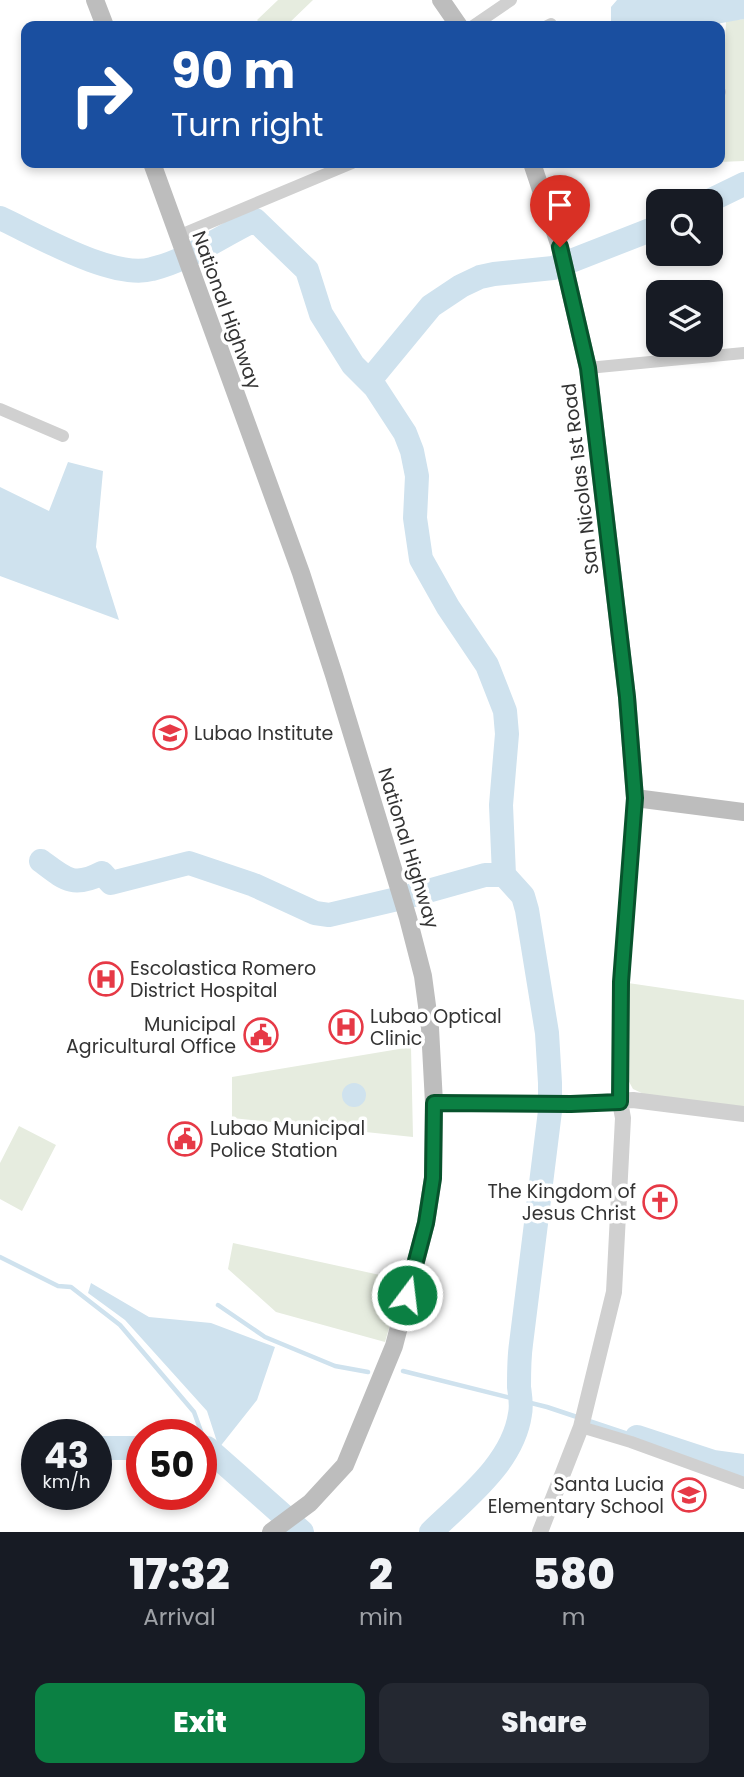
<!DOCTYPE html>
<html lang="en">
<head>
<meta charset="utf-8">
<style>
	body { margin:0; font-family:Poppins,sans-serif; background:#242831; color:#f1f3f6; height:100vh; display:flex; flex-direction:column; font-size:26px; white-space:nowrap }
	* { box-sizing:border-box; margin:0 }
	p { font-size:23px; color:#9ea1a6 }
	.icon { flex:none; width:38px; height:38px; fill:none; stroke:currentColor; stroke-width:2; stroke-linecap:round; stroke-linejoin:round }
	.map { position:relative; height:1532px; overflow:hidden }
	.panel { display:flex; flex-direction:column; background:#171b24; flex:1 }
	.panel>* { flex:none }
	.banner { position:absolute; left:21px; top:21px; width:704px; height:147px; border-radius:14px; box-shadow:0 4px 10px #0003; background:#1a4fa0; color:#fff; overflow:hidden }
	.tools { position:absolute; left:646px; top:189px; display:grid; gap:14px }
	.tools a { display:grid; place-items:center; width:77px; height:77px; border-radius:14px; background:#171b24; box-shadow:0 4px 10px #0003; font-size:35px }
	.speed { position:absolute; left:21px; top:1419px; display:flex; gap:14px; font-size:35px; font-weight:700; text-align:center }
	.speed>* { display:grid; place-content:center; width:91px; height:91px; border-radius:50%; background:#171b24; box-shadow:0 4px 10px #0003; line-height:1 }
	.speed small { font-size:18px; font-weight:400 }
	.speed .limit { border:10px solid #d22; background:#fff; color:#111 }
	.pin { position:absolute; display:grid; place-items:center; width:60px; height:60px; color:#fff; margin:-72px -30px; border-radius:50% 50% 50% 0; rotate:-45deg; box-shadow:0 0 7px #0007 }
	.pin .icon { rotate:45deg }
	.me { position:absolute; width:77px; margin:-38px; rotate:15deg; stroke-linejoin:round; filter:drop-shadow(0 0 5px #0008) }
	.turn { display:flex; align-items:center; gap:24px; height:147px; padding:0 35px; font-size:32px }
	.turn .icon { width:91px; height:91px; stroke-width:2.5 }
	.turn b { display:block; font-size:49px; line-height:60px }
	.eta { display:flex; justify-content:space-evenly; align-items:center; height:119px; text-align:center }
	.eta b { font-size:42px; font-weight:800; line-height:49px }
	.action { display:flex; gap:14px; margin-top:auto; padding:14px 35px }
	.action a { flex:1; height:80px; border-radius:14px; background:#0b8043; color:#fff; font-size:28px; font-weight:800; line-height:80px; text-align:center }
	.action a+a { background:#242831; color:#f1f3f6 }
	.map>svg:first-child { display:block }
</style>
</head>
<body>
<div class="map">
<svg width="744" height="1532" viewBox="0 0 744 1532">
	<rect width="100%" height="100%" fill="#fff"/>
	<path fill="#e6ecdf" d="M 278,0 L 313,0 L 286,26 L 263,26 L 257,20 Z
		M 744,19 L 744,161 L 719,162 L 719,97 L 722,96 L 723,87 L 726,21 Z
		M 628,983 L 744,1000 L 744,1107 L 646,1095 L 633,1089 L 627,1078 Z
		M 411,1047 L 413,1137 L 232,1118 L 232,1077 Z
		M 19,1126 L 56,1145 L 22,1211 L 0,1199 L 0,1163 Z
		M 233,1243 L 403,1280 L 385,1342 L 276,1312 L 228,1269 Z"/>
	<path fill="#cfe2ee" d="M 617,0 L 744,0 L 744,19 L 705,26 L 611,26 L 611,7 Z
		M 68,462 L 103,471 L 96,547 L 119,620 L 0,576 L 0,487 L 49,511 Z
		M342 1095a12 12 0 1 1 24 0a12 12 0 1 1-24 0Z
		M 91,1283 L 149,1317 L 211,1323 L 275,1347 L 257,1400 L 219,1448 L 207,1411 L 125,1320 L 88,1293 Z"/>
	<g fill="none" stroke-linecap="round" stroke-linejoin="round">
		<path stroke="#cfe2ee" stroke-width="4.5" d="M 0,1257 L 58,1286 L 71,1287 L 120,1325 L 194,1412 L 207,1448
			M 218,1305 L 265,1337 L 335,1366 L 368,1372
			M 403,1371 L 547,1407 L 637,1437"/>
		<path stroke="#cfe2ee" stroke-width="24" d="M 709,201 L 744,184
			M 0,218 C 37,235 113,280 152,269 C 189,260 221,236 255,220 L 307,270 L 321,314 L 353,365 L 375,387 L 405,433 L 412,451 L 417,476 L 415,518 L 421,559 L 448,607 L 487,665 L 505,711 L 507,734 L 501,805 L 504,875
			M 370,380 L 431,306 L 461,286 L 480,277 L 494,274 L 553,268 L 658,227
			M 41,861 C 65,879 73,888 102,873 L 111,883 L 189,863 L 254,885 L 315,913 L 329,915 L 410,896 L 485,875 L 504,875 L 523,896 L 527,910 L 547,1033 L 550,1083 L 550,1111 L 521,1344 C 519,1358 519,1372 519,1387 C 520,1395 522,1405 520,1414 C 513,1463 465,1499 431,1532
			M 637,1437 L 713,1462 L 744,1466
			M 96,1448 L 142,1448
			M 201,1448 L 207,1448 L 302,1532"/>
		<path stroke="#d0d0d0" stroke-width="12" d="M 473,26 L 511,0
			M 547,26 L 551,24
			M 719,92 L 720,92
			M 178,236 L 352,163
			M 588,368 L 744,353
			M 0,409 L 63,436
			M 581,1427 L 631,1442 L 744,1483"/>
		<path stroke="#d0d0d0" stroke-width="16" d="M 434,1103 L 571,1104 L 633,1100 L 744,1114
			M 540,1532 L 581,1427 L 614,1292 L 623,1118 L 620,1102 L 621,982 L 635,798"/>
		<path stroke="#bdbdbd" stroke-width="18" d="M 95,0 L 105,26
			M 441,0 L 459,26
			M 152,163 L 301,573 L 334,675 L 408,918 L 423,976 L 430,1028 L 434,1103 L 433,1178 L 426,1223 L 394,1346 L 345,1465 L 310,1503 L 271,1532
			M 532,163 L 560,247 L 588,368 L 627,697 L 635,798 L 744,812"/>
	</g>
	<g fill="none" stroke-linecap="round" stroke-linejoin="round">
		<defs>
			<path id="route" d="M 407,1295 L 426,1223 L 433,1178 L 434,1103 L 571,1104 L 620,1102 L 621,982 L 635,798 L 627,697 L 588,368 L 560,247"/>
		</defs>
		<use href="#route" stroke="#07532c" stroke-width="18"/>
		<use href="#route" stroke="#0b8043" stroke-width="12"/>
	</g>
	<defs>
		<symbol id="school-ring" viewBox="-11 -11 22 22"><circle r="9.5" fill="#fff" stroke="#e63946" stroke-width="1.5"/><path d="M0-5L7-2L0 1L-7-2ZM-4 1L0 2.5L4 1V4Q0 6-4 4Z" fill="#e63946"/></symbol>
		<symbol id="hospital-ring" viewBox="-11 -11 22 22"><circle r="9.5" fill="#fff" stroke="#e63946" stroke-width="1.5"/><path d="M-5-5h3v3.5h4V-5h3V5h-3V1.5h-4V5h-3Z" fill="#e63946"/></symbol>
		<symbol id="civic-ring" viewBox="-11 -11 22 22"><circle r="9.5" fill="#fff" stroke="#e63946" stroke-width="1.5"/><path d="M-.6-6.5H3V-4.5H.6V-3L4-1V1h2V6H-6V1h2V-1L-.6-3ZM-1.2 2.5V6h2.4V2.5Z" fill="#e63946"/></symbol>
		<symbol id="church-ring" viewBox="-11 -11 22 22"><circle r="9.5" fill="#fff" stroke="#e63946" stroke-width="1.5"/><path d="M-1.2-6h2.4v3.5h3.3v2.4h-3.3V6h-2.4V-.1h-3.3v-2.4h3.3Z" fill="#e63946"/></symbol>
	</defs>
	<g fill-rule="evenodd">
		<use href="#school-ring" x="151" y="714" width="38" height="38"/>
		<use href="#hospital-ring" x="87" y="960" width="38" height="38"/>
		<use href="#hospital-ring" x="327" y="1008" width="38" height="38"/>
		<use href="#civic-ring" x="242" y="1016" width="38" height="38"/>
		<use href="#civic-ring" x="166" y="1120" width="38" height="38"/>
		<use href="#church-ring" x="641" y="1183" width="38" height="38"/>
		<use href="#school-ring" x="670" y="1476" width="38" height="38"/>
	</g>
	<g text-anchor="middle" stroke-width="7" stroke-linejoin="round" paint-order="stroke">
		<g font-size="19" fill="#333" stroke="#fff">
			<text transform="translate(227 310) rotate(70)" y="7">National Highway</text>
			<text transform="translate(580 479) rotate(-97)" y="7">San Nicolas 1st Road</text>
			<text transform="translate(409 848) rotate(73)" y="7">National Highway</text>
		</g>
		<g font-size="19" fill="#333" stroke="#fff" text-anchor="start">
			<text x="194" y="740">Lubao Institute</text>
			<text x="130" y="975">Escolastica Romero<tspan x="130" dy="22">District Hospital</tspan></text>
			<text x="370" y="1023">Lubao Optical<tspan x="370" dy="22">Clinic</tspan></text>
			<text x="236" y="1031" text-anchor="end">Municipal<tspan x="236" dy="22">Agricultural Office</tspan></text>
			<text x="210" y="1135">Lubao Municipal<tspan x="210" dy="22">Police Station</tspan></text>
			<text x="636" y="1198" text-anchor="end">The Kingdom of<tspan x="636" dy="22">Jesus Christ</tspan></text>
			<text x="664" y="1491" text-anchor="end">Santa Lucia<tspan x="664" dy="22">Elementary School</tspan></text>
		</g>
	</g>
</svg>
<div class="tools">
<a><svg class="icon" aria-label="search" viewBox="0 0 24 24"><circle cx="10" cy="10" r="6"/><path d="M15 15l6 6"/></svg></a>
<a><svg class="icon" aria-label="layers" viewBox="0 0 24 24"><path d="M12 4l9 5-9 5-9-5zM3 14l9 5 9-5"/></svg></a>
</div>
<div class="speed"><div>43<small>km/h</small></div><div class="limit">50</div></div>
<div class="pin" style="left:560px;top:247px;background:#d93025"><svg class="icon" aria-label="arrive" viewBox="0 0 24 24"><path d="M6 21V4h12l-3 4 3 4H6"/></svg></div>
<svg class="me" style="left:407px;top:1295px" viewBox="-20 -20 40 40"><circle r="17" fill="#0b8043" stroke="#fff" stroke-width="3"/><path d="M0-11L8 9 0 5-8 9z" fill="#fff"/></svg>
<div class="banner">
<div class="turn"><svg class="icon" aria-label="right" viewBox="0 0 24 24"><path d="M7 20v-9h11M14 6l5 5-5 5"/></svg><div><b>90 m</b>Turn right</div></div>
</div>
</div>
<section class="panel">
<div class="eta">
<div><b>17:32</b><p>Arrival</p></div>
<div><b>2</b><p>min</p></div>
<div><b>580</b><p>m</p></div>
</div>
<div class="action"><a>Exit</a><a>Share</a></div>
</section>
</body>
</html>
